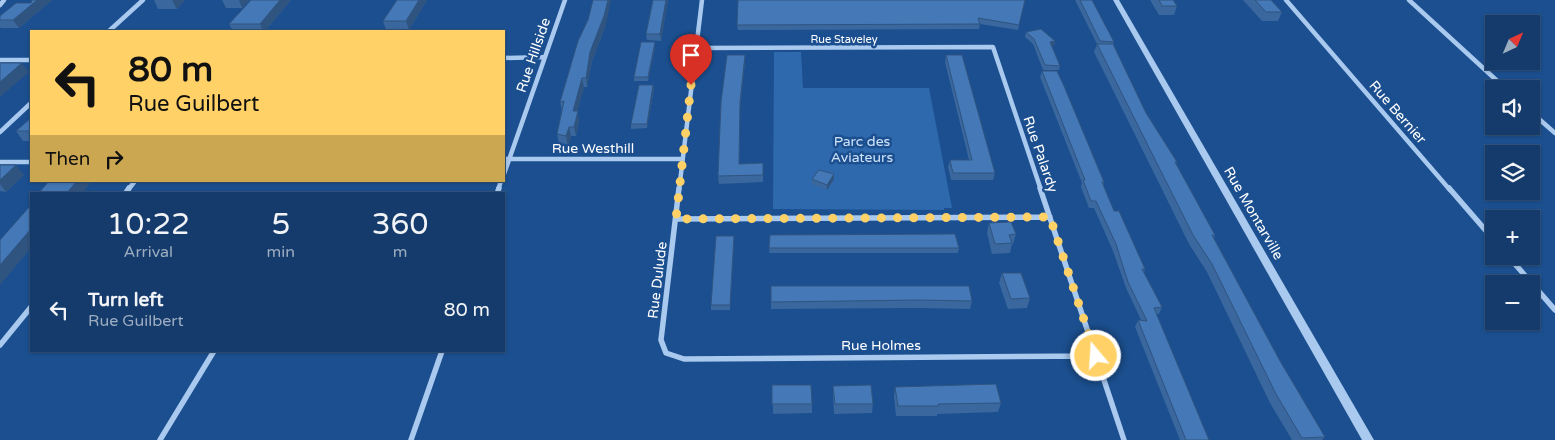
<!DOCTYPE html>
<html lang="en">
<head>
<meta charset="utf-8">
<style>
	body { margin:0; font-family:"Varela Round",sans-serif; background:#1d4271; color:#f1f3f6; height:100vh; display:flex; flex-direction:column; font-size:19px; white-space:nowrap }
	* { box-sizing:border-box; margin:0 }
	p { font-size:16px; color:#9dadc1 }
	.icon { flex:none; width:28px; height:28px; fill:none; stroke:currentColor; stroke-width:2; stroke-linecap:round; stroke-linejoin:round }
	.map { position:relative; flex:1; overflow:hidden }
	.side { position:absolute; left:30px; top:192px; width:475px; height:160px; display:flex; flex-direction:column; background:#143b6b; border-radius:0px; box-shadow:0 1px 4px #0004,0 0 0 1px #33557e }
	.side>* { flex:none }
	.banner { position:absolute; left:30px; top:30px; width:475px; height:152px; border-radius:0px; box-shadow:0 1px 4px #0004,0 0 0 1px #33557e; background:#ffd166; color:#111; overflow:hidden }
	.needle { width:32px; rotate:44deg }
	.fabs { position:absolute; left:1485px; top:15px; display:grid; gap:10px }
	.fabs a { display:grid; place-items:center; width:55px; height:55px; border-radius:0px; background:#143b6b; box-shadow:0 1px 4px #0004,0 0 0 1px #33557e; font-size:25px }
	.pin { position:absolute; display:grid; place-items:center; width:42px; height:42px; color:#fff; margin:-51px -21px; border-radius:50% 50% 50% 0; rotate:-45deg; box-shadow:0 0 5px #0007 }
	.pin .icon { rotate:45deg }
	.me { position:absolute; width:55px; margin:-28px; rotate:342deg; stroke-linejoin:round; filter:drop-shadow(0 0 4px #0008) }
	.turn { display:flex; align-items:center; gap:18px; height:105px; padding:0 15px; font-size:22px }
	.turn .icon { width:65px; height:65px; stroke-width:2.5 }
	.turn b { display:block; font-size:35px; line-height:42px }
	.then { display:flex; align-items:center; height:48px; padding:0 15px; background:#0003; gap:10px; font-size:19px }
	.eta { display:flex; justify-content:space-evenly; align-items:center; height:85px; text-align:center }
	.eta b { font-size:30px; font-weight:600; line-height:35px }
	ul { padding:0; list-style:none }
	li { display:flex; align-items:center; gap:15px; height:65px; padding:0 15px }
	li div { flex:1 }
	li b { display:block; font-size:19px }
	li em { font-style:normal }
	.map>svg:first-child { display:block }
</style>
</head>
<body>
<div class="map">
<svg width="1555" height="440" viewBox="0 0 1555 440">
	<rect width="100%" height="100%" fill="#1b4f8f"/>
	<path fill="#2e69ad" d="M 774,52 L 801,52 L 803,88 L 929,88 L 952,208 L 944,208 L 944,210 L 773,209 Z"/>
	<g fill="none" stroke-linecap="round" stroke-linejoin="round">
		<path stroke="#a9c9ee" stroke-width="4.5" d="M 1286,0 L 1450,190
			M 1409,0 L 1506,89
			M 0,5 L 4,0
			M 109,31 L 143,0
			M 696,48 L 993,47 L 1041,190
			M 504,58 L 545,57
			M 0,60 L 31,60
			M 1531,112 L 1555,133
			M 0,132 L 31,103
			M 504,159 L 682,159
			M 0,162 L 31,162
			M 504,174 L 565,0
			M 128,190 L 135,181
			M 498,190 L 501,181
			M 679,190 L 702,0"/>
		<path stroke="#a9c9ee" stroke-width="5.5" d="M 679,188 L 661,340 L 666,353 L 684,359 L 1096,356
			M 1040,188 L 1124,440
			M 1449,188 L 1494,240
			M 125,194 L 129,188
			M 497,194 L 499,188
			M 676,219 L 1050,217
			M 1508,256 L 1555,310
			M 0,345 L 31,307
			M 160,440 L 214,351
			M 411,440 L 442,351"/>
		<path fill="#a9c9ee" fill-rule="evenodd" d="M 1113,0 L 1119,0 L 1374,440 L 1362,440 Z"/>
	</g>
	<path fill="#3a679d" d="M 32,0 L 52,0 L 19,28 L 1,28 L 0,27 L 0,16 L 31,3 Z
		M 154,0 L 185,0 L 177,9 L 158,9 Z
		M 222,0 L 249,0 L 242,8 L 226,8 Z
		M 251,0 L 291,0 L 265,31 L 233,31 L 229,24 Z
		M 427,0 L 409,30 L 386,30 L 383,21 Z
		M 653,0 L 668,0 L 661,41 L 647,40 L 646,34 Z
		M 1025,0 L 1018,30 L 980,24 L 979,29 L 738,30 L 737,25 Z
		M 1075,0 L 1092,0 L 1114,42 L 1113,45 L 1146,113 L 1177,162 L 1176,164 L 1215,235 L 1214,238 L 1280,361 L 1325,437 L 1322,440 L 1292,440 L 1270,403 L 1207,272 L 1189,244 L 1094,52 L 1097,44 Z
		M 1150,0 L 1173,0 L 1177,6 L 1174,15 L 1159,15 Z
		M 1243,0 L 1271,0 L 1282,12 L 1278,21 L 1262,21 Z
		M 588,20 L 606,25 L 592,61 L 587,87 L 584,87 L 577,111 L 579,121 L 576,136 L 571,136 L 568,146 L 559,144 L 557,134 L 562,111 L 560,102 Z
		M 1026,32 L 1055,41 L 1054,46 L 1052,46 L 1060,66 L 1059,70 L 1043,70 L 1033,44 L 1025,37 Z
		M 655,47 L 648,81 L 634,81 L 634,77 Z
		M 946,55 L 995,173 L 993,180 L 951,180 L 948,167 L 950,160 L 969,160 L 945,62 Z
		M 745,62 L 740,109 L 739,164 L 763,163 L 763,182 L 719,184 L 718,176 Z
		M 1042,71 L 1104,182 L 1103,186 L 1114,211 L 1145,269 L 1144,272 L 1162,307 L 1159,314 L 1156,314 L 1209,440 L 1180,440 L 1135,327 L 1138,320 L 1141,320 L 1126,288 L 1113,251 L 1094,208 L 1089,208 L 1081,187 L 1082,183 L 1040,77 Z
		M 653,85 L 654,89 L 647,128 L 631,129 L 631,124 Z
		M 31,118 L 31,141 L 23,141 L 16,131 Z
		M 0,165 L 24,175 L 6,192 L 0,191 Z
		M 812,179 L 834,179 L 827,190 L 812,184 Z
		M 989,223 L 1016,234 L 1013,244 L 1012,244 L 1010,253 L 992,254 L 987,233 Z
		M 770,235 L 959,248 L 958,253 L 769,253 Z
		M 734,236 L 730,310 L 711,310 L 711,305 Z
		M 1002,273 L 1030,298 L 1027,308 L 1008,309 L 999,283 Z
		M 771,286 L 972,301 L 970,309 L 918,308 L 771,309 Z
		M 772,385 L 812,404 L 812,413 L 773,414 Z
		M 833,386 L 873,404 L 872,413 L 834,414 L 833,395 Z
		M 895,387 L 1001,403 L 998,412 L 937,414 L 937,416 L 896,416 L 894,397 Z"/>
	<path fill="#305480" d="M 37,0 L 52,0 L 19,28 L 13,20 Z
		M 172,0 L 185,0 L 177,9 Z
		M 239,0 L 249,0 L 242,8 Z
		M 280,0 L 291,0 L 265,31 L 263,31 L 260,24 Z
		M 419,0 L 427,0 L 409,30 L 406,21 Z
		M 608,0 L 611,0 L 606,25 L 592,61 L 587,87 L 586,78 L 590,52 Z
		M 666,0 L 668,0 L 661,41 L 660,34 Z
		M 1055,41 L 1054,46 L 1049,47 L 1050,42 Z
		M 655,42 L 655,47 L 648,81 L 648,77 Z
		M 745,55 L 745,62 L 740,109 L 739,171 L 740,102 Z
		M 22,63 L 29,72 L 0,97 L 0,82 Z
		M 582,78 L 584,87 L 575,121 L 573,111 Z
		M 653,85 L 654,89 L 647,128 L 647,124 Z
		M 578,111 L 579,121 L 576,136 L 574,127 Z
		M 569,127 L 571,136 L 568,146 L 566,136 Z
		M 16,165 L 24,175 L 6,192 L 0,184 L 0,180 Z
		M 834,174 L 834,179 L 827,190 L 827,185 Z
		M 77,181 L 92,181 L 82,194 L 66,194 Z
		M 31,229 L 31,248 L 0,285 L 0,265 Z
		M 734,236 L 734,241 L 730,310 L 730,305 Z"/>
	<path fill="#4478b7" stroke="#305480" d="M 32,0 L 37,0 L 13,20 L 0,20 L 0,16 L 16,3 L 31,3 Z
		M 251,0 L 280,0 L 260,24 L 229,24 Z
		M 397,0 L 419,0 L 406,21 L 383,21 Z
		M 593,0 L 608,0 L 604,16 L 590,52 L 586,78 L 582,78 L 573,111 L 578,111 L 574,127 L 569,127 L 566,136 L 557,134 L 564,101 L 560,102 L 578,41 L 588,20 Z
		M 653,0 L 666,0 L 660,34 L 646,34 Z
		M 738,0 L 1025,0 L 1019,25 L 978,18 L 980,24 L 737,25 Z
		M 1080,0 L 1092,0 L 1114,42 L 1100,41 Z
		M 1159,0 L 1173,0 L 1177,6 L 1162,6 Z
		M 1255,0 L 1271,0 L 1282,12 L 1266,12 Z
		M 1041,29 L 1055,41 L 1050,42 L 1060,66 L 1045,65 L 1034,39 L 1026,32 Z
		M 641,42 L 655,42 L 648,77 L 634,77 Z
		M 1097,44 L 1113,44 L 1146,113 L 1177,162 L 1175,162 L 1215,235 L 1212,235 L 1280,361 L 1325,437 L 1302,438 L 1276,394 L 1212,264 L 1193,235 Z
		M 727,55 L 745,55 L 740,102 L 739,164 L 763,163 L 763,175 L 718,176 L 721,102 Z
		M 946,55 L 962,55 L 995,173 L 953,173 L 950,160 L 972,160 Z
		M 0,63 L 22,63 L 0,82 Z
		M 1042,71 L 1057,71 L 1064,86 L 1104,182 L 1102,182 L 1114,211 L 1119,211 L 1145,269 L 1142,269 L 1162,307 L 1154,308 L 1209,440 L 1186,440 L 1138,320 L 1147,321 L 1128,282 L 1116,244 L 1096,201 L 1091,201 L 1083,180 L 1085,180 Z
		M 639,85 L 653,85 L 647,124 L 631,124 Z
		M 31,118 L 31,131 L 16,131 Z
		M 0,165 L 16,165 L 0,180 Z
		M 819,170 L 834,174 L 827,185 L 812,179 Z
		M 49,181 L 77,181 L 66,194 L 38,194 Z
		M 31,205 L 31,229 L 0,265 L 0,240 Z
		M 1011,222 L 1016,234 L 1009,235 L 1012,243 L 995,244 L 989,223 Z
		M 955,234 L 959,248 L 769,248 L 770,235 Z
		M 716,236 L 734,236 L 730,305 L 711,305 Z
		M 1002,273 L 1021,273 L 1030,298 L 1011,299 Z
		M 771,286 L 969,286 L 972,301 L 919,300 L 771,302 Z
		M 996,384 L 1001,403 L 938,404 L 939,406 L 898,406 L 895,387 Z
		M 772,385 L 811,385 L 812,404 L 772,404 Z
		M 871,385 L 873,404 L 835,404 L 833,386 Z"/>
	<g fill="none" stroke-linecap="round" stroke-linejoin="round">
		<path stroke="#ffd166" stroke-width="9" stroke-dasharray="0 16.2" d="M 691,85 L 676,219 L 1050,217 L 1096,356"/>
	</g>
	<g text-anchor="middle" stroke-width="5" stroke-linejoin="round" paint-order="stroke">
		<g font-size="11" fill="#fff" stroke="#1b4f8f">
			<text x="844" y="43">Rue Staveley</text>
		</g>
		<g font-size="14" fill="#fff" stroke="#1b4f8f">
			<text transform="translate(533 55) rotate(-71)" y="5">Rue Hillside</text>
			<text transform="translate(1398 112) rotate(49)" y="5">Rue Bernier</text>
			<text x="593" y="153">Rue Westhill</text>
			<text transform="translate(1041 154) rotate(71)" y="5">Rue Palardy</text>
			<text transform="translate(1254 213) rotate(60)" y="5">Rue Montarville</text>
			<text transform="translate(657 280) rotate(-83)" y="5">Rue Dulude</text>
			<text x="881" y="350">Rue Holmes</text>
		</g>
		<g font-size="14" fill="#cfe3fa" stroke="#1b4f8f">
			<text x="862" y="146">Parc des<tspan x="862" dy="16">Aviateurs</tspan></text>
		</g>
	</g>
</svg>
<div class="fabs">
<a><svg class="needle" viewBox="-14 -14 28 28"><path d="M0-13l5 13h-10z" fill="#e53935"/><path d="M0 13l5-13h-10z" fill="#9dadc1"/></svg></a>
<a><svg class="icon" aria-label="sound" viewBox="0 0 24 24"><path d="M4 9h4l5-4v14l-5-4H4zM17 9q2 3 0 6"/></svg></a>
<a><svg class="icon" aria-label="layers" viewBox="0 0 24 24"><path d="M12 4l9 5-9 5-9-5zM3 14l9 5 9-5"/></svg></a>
<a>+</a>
<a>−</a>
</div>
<div class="pin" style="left:691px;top:85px;background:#d93025"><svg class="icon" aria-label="arrive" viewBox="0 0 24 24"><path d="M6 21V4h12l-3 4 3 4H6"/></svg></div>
<svg class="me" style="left:1096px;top:356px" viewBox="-20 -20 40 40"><circle r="17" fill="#ffd166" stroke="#fff" stroke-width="3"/><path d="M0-11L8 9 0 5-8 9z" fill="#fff"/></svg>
<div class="banner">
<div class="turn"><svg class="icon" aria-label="left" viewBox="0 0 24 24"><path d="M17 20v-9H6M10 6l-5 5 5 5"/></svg><div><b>80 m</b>Rue Guilbert</div></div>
<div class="then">Then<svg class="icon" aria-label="right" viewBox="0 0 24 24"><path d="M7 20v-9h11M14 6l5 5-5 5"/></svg></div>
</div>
<section class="side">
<div class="eta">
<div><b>10:22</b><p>Arrival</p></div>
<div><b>5</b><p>min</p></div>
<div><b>360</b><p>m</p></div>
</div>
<ul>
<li><svg class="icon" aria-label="left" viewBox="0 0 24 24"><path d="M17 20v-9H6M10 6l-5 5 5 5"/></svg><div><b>Turn left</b><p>Rue Guilbert</p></div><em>80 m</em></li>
</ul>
</section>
</div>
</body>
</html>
